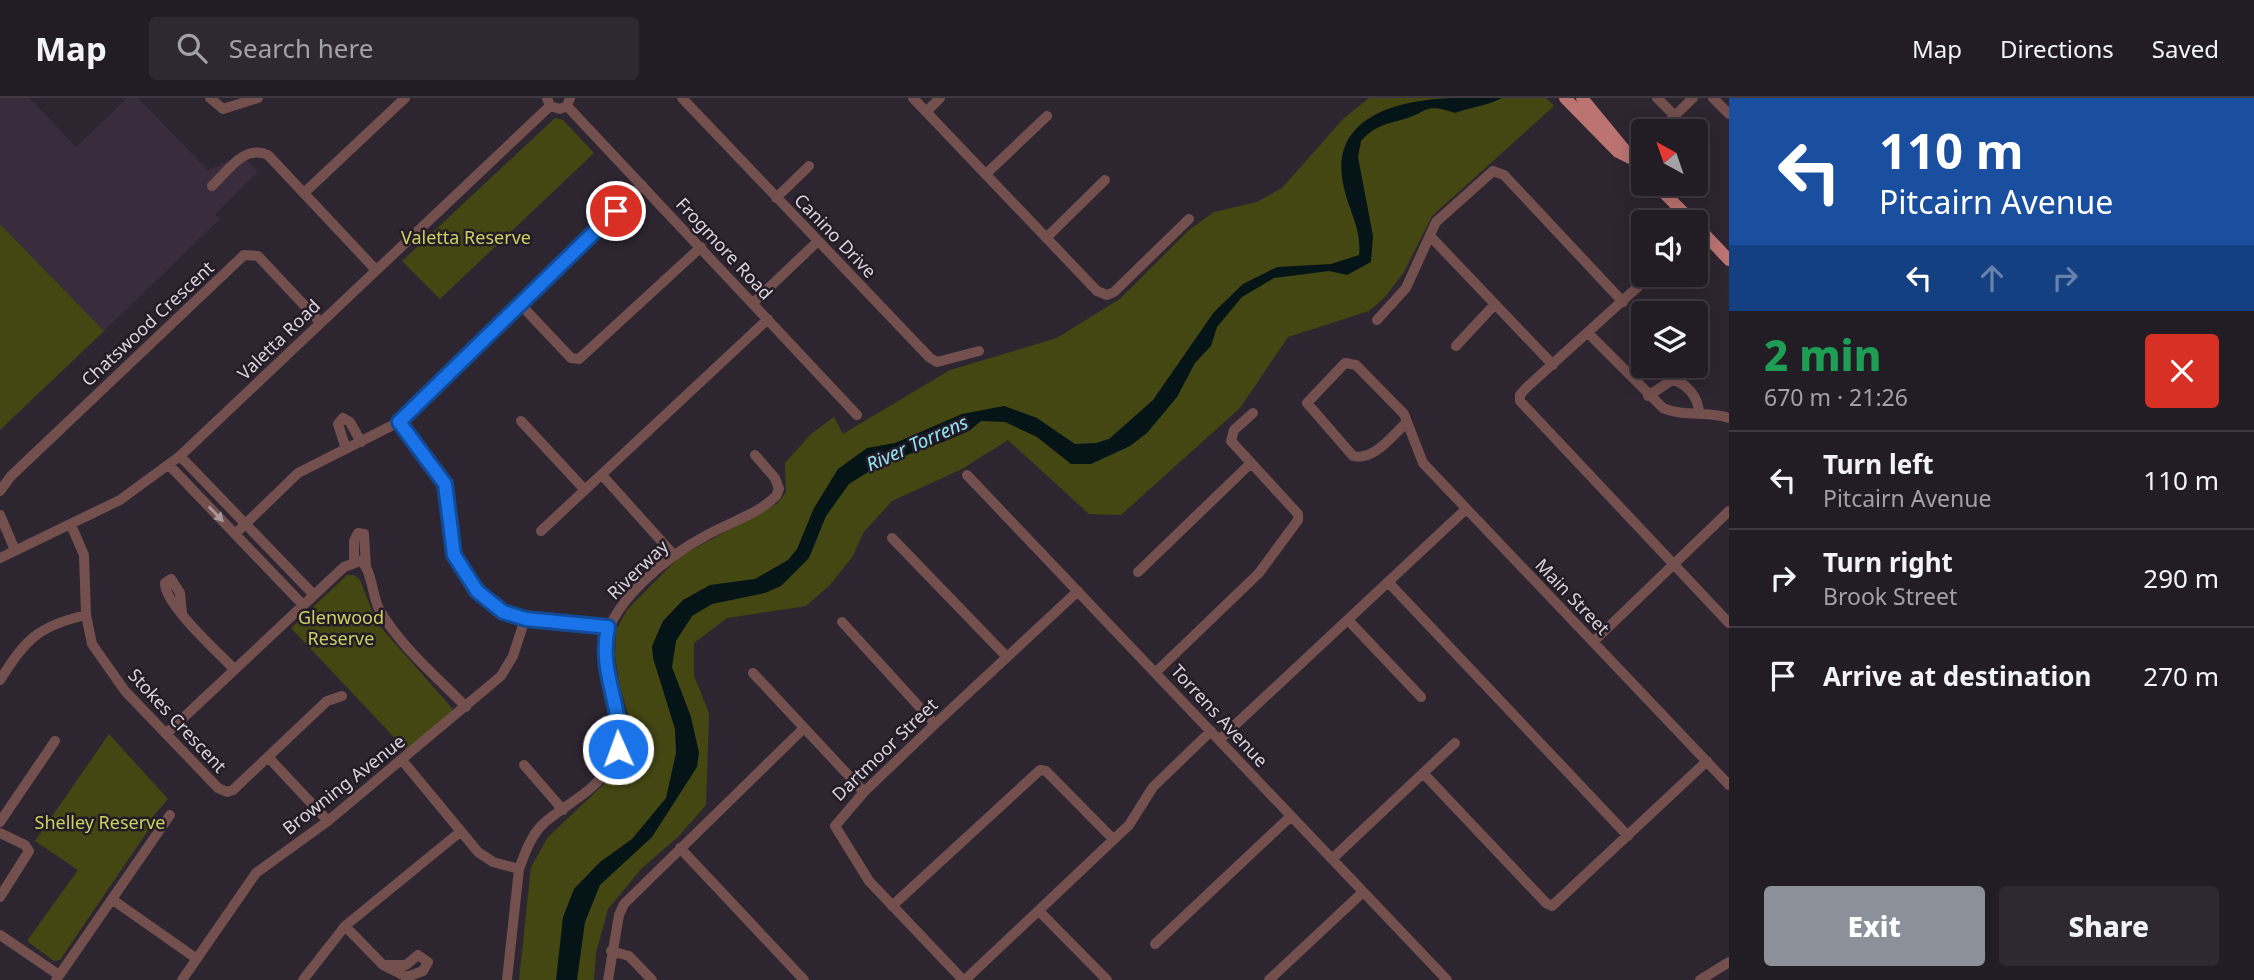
<!DOCTYPE html>
<html lang="en">
<head>
<meta charset="utf-8">
<style>
	body { margin:0; font-family:"Noto Sans",sans-serif; background:#2e2931; color:#f1f3f6; height:100vh; display:flex; flex-direction:column; font-size:26px; white-space:nowrap }
	* { box-sizing:border-box; margin:0 }
	p { font-size:23px; color:#a2a1a6 }
	.icon { flex:none; width:38px; height:38px; fill:none; stroke:currentColor; stroke-width:2; stroke-linecap:round; stroke-linejoin:round }
	.map { position:relative; flex:1; overflow:hidden }
	.panel { display:flex; flex-direction:column; background:#221c24; width:525px }
	.panel>* { flex:none }
	.top-card { background:#1a4fa0; color:#fff; overflow:hidden }
	.needle { width:46px; rotate:320deg }
	.fabs { position:absolute; left:1631px; top:21px; display:grid; gap:14px }
	.fabs a { display:grid; place-items:center; width:77px; height:77px; border-radius:7px; background:#221c24; box-shadow:0 4px 18px #0003,0 0 0 2px #3f3a41; font-size:35px }
	.pin { position:absolute; display:grid; place-items:center; width:60px; height:60px; color:#fff; margin:-30px; border:4px solid #fff; border-radius:50%; box-shadow:0 2px 7px #0007 }
	.me { position:absolute; width:77px; margin:-38px; rotate:358deg; stroke-linejoin:round; filter:drop-shadow(0 0 5px #0008) }
	.turn { display:flex; align-items:center; gap:24px; height:147px; padding:0 35px; font-size:32px }
	.turn .icon { width:91px; height:91px; stroke-width:2.5 }
	.turn b { display:block; font-size:49px; line-height:60px }
	.lanes { display:flex; align-items:center; height:66px; padding:0 35px; background:#0003; justify-content:center; gap:35px; direction:ltr }
	.lanes .off { opacity:.35 }
	.round { display:grid; place-items:center; flex:none; width:74px; height:74px; border-radius:7px; background:#2e2931 }
	.summary { display:flex; align-items:center; justify-content:space-between; height:119px; padding:0 35px }
	h1 { font-size:42px; font-weight:800; line-height:52px; color:#1e9e55 }
	.primary-button { display:flex; gap:14px; margin-top:auto; padding:14px 35px }
	.primary-button a { flex:1; height:80px; border-radius:7px; background:#8c9099; color:#fff; font-size:28px; font-weight:800; line-height:80px; text-align:center }
	.primary-button a+a { background:#2e2931; color:#f1f3f6 }
	ul { padding:0; list-style:none }
	li { display:flex; align-items:center; gap:21px; height:98px; padding:0 35px; border-top:2px solid #3f3a41 }
	li div { flex:1 }
	li b { display:block; font-size:26px }
	li em { font-style:normal }
	header { display:flex; align-items:center; gap:42px; box-sizing:border-box; height:98px; padding:0 35px; background:#221c24; border-bottom:2px solid #3f3a41 }
	header strong { font-size:33px }
	nav { display:flex; gap:38px; margin-inline-start:auto; font-size:24px }
	.search { width:490px; height:63px; background:#2e2931; display:flex; align-items:center; gap:18px; box-sizing:border-box; padding:0 24px; border-radius:7px; color:#a2a1a6; font-size:26px }
	main { display:flex; flex:1; min-height:0 }
	.map>svg:first-child { display:block }
</style>
</head>
<body>
<header>
<strong>Map</strong>
<div class="search"><svg class="icon" aria-label="search" viewBox="0 0 24 24"><circle cx="10" cy="10" r="6"/><path d="M15 15l6 6"/></svg>Search here</div>
<nav><a>Map</a><a>Directions</a><a>Saved</a></nav>
</header>
<main>
<div class="map">
<svg width="1729" height="882" viewBox="0 0 1729 882">
	<rect width="100%" height="100%" fill="#2d2530"/>
	<path fill="#392d3d" d="M 0,0 L 29,0 L 76,49 L 127,0 L 138,0 L 208,72 L 241,57 L 258,74 L 215,116 L 220,121 L 104,233 L 0,126 Z"/>
	<path fill="#454713" d="M 1369,0 L 1546,0 L 1554,8 L 1432,118 L 1404,174 L 1385,199 L 1369,213 L 1288,239 L 1240,310 L 1121,417 L 1089,416 L 1008,342 L 962,371 L 892,403 L 863,435 L 853,458 L 830,487 L 806,508 L 727,520 L 694,545 L 694,578 L 709,615 L 706,707 L 679,738 L 642,770 L 608,811 L 596,855 L 594,882 L 519,882 L 531,769 L 548,739 L 618,673 L 630,644 L 629,619 L 620,590 L 615,557 L 616,532 L 627,512 L 679,459 L 778,405 L 786,394 L 785,365 L 811,336 L 834,319 L 843,336 L 950,272 L 1057,240 L 1121,200 L 1189,132 L 1214,114 L 1257,104 L 1282,90 L 1343,21 Z
		M 555,20 L 563,22 L 594,55 L 440,201 L 402,163 Z
		M 0,126 L 104,233 L 0,332 Z
		M 347,477 L 354,477 L 360,482 L 377,525 L 452,610 L 452,615 L 407,653 L 291,530 Z
		M 109,636 L 168,701 L 154,717 L 147,734 L 60,862 L 54,863 L 27,843 L 78,772 L 35,743 Z"/>
	<path fill="#051417" d="M 1452,0 L 1502,0 C 1486,8 1471,9 1455,15 C 1422,4 1429,15 1401,22 C 1385,26 1373,29 1361,43 L 1358,59 L 1373,138 L 1371,164 L 1347,177 L 1329,173 L 1274,180 L 1242,199 L 1217,229 L 1211,248 L 1195,265 L 1177,299 L 1147,335 L 1130,348 L 1091,366 L 1071,366 L 1037,339 L 1005,324 L 981,323 L 969,333 L 943,344 L 879,367 L 849,386 L 826,418 L 809,460 L 781,488 L 765,495 L 712,506 L 692,518 L 676,543 L 672,569 L 691,619 L 699,655 L 697,669 L 652,739 L 600,787 L 585,824 L 577,882 L 556,882 L 563,819 L 574,791 L 600,764 L 632,741 L 666,700 L 676,655 L 675,631 L 653,560 L 652,548 L 663,523 L 683,502 L 710,487 L 755,481 L 788,462 L 797,451 L 814,410 L 838,371 L 867,350 L 895,345 L 962,316 L 1004,308 L 1037,320 L 1075,346 L 1096,345 L 1109,341 L 1153,302 L 1214,214 L 1243,186 L 1277,169 L 1331,166 L 1359,157 C 1362,132 1349,113 1344,90 C 1327,19 1397,2 1452,0 Z"/>
	<g fill="none" stroke-linecap="round" stroke-linejoin="round">
		<path stroke="#734f4e" stroke-width="10" d="M 210,0 L 223,11 L 258,0
			M 547,0 L 550,8 L 560,11 L 567,8 L 570,0
			M 682,0 L 930,260 L 937,264 L 979,253
			M 913,0 L 1097,193 L 1107,197 L 1114,194 L 1189,121
			M 1657,0 L 1675,18
			M 1713,0 L 1729,16
			M 567,8 L 857,317
			M 926,14 L 940,0
			M 1659,33 L 1693,0
			M 1630,60 L 1643,48
			M 986,76 L 1047,18
			M 212,88 C 228,73 244,46 268,57 L 376,172
			M 304,95 L 405,0
			M 776,100 L 809,68
			M 1430,138 L 1553,267
			M 1046,140 L 1105,82
			M 1651,177 L 1526,290 L 1520,297 L 1520,303 L 1729,525
			M 753,205 L 818,143
			M 521,207 L 571,260 L 579,261 L 701,149
			M 1377,222 L 1406,190 L 1436,124 L 1493,73 L 1504,77 L 1623,204
			M 1588,235 L 1663,310 C 1683,319 1708,313 1729,320
			M 1456,248 L 1495,206
			M 1648,298 L 1672,282 C 1687,285 1698,299 1699,314
			M 521,323 L 585,392
			M 399,324 L 445,386 L 454,457 L 477,493 L 503,514 L 525,521 L 608,529
			M 1406,325 C 1392,338 1374,363 1353,358 L 1307,305 L 1345,265 L 1356,267 L 1404,316 L 1423,365 L 1729,687
			M 346,351 L 338,326 L 343,320 L 350,324 L 361,344
			M 180,358 L 314,497
			M 169,367 L 303,507
			M 602,377 L 673,456
			M 967,377 L 1447,882
			M 0,393 L 11,378 L 244,157 L 258,158 L 320,224
			M 0,417 L 15,452
			M 71,427 L 84,457 L 86,517 L 92,546 L 125,593 L 218,690 L 227,694 L 233,692 L 327,603 L 342,598
			M 541,433 L 768,221
			M 235,436 L 298,375 L 399,324 L 642,87
			M 892,440 L 1006,558
			M 0,460 L 120,402 L 180,358 L 550,8
			M 354,463 L 354,443 L 358,435 L 364,436 L 366,469
			M 1138,474 L 1250,366
			M 1389,485 L 1628,738
			M 182,515 L 180,495 L 171,481 L 165,485 C 164,506 219,555 234,571
			M 1348,522 L 1421,599
			M 842,524 L 935,626
			M 1593,544 L 1729,413
			M 1156,574 L 1259,475 L 1298,422 L 1298,416 L 1231,343 L 1234,332 L 1253,315
			M 753,575 L 864,694
			M 0,582 C 26,541 38,528 86,517
			M 166,636 L 344,469 L 360,463 C 372,470 372,498 379,511 C 400,548 436,578 466,609
			M 1219,642 L 1466,411
			M 268,659 L 328,723
			M 402,662 L 478,754 L 493,764 L 519,771
			M 524,667 L 563,712
			M 1423,675 L 1546,805 L 1552,808 L 1707,663
			M 0,724 L 55,643
			M 0,735 L 25,747 L 29,753 L 0,799
			M 680,750 L 804,882
			M 1332,761 L 1455,645
			M 113,802 L 197,861
			M 892,808 L 1040,672 L 1046,673 L 1113,741
			M 1039,813 L 1107,882
			M 345,828 L 383,867 L 406,867 L 418,857 L 428,864 L 423,873 L 407,879 L 383,867
			M 0,837 L 59,877
			M 1155,846 L 1291,718
			M 611,853 L 629,858 L 652,882
			M 56,882 L 170,717
			M 182,882 L 256,775 L 328,723 L 501,578 L 513,558 L 525,521
			M 303,882 L 345,828 L 460,734
			M 507,882 L 519,771 C 525,755 531,737 544,725 C 567,705 597,693 611,665 C 632,625 602,592 604,552 C 606,506 669,457 707,437 C 728,425 758,416 776,398 L 779,391 L 775,380 L 755,357
			M 608,882 L 619,817 L 624,806 L 804,630
			M 963,882 L 869,783 L 835,728 L 864,694 L 935,626 L 1078,493
			M 965,882 L 1129,727 L 1153,689 L 1211,633
			M 1269,882 L 1363,794
			M 1700,882 L 1729,864"/>
		<path stroke="#bc7472" stroke-width="12" d="M 1565,0 L 1618,54 L 1630,60
			M 1582,0 L 1643,74
			M 1655,86 L 1693,124
			M 1696,127 L 1729,162"/>
	</g>
	<defs><path id="oneway-solid" d="M-6-.8H1V-3.2L6.5 0L1 3.2V.8H-6Z" transform="scale(1.75)"/></defs>
	<use fill="#ab989c" href="#oneway-solid" transform="translate(216 416) rotate(46)"/>
	<g fill="none" stroke-linecap="round" stroke-linejoin="round">
		<defs>
			<path id="route" d="M 616,113 L 399,324 L 445,386 L 454,457 L 477,493 L 503,514 L 526,521 L 608,529 C 598,576 623,605 618,651"/>
		</defs>
		<use href="#route" stroke="#114b97" stroke-width="18"/>
		<use href="#route" stroke="#1a73e8" stroke-width="12"/>
	</g>
	<g text-anchor="middle" stroke-width="5" stroke-linejoin="round" paint-order="stroke">
		<g font-size="18" fill="#d9d4db" stroke="#231b26">
			<text transform="translate(835 138) rotate(46)" y="6">Canino Drive</text>
			<text transform="translate(724 151) rotate(47)" y="6">Frogmore Road</text>
			<text transform="translate(148 226) rotate(-43)" y="6">Chatswood Crescent</text>
			<text transform="translate(279 242) rotate(-44)" y="6">Valetta Road</text>
			<text transform="translate(638 472) rotate(-44)" y="6">Riverway</text>
			<text transform="translate(1572 499) rotate(46)" y="6">Main Street</text>
			<text transform="translate(1219 618) rotate(47)" y="6">Torrens Avenue</text>
			<text transform="translate(177 623) rotate(47)" y="6">Stokes Crescent</text>
			<text transform="translate(885 652) rotate(-44)" y="6">Dartmoor Street</text>
			<text transform="translate(344 687) rotate(-38)" y="6">Browning Avenue</text>
		</g>
		<g font-size="18" fill="#cdd260" stroke="#231b26">
			<text x="466" y="146">Valetta Reserve</text>
			<text x="341" y="526">Glenwood<tspan x="341" dy="21">Reserve</tspan></text>
			<text x="100" y="731">Shelley Reserve</text>
		</g>
		<g font-size="19" font-style="italic" fill="#93e5f5" stroke="#231b26">
			<text transform="translate(917 345) rotate(-24)" y="7">River Torrens</text>
		</g>
	</g>
</svg>
<div class="fabs">
<a><svg class="needle" viewBox="-14 -14 28 28"><path d="M0-13l5 13h-10z" fill="#e53935"/><path d="M0 13l5-13h-10z" fill="#a2a1a6"/></svg></a>
<a><svg class="icon" aria-label="sound" viewBox="0 0 24 24"><path d="M4 9h4l5-4v14l-5-4H4zM17 9q2 3 0 6"/></svg></a>
<a><svg class="icon" aria-label="layers" viewBox="0 0 24 24"><path d="M12 4l9 5-9 5-9-5zM3 14l9 5 9-5"/></svg></a>
</div>
<div class="pin" style="left:616px;top:113px;background:#d93025"><svg class="icon" aria-label="arrive" viewBox="0 0 24 24"><path d="M6 21V4h12l-3 4 3 4H6"/></svg></div>
<svg class="me" style="left:618px;top:651px" viewBox="-20 -20 40 40"><circle r="17" fill="#1a73e8" stroke="#fff" stroke-width="3"/><path d="M0-11L8 9 0 5-8 9z" fill="#fff"/></svg>
</div>
<section class="panel">
<div class="top-card">
<div class="turn"><svg class="icon" aria-label="left" viewBox="0 0 24 24"><path d="M17 20v-9H6M10 6l-5 5 5 5"/></svg><div><b>110 m</b>Pitcairn Avenue</div></div>
<div class="lanes"><svg class="icon" aria-label="left" viewBox="0 0 24 24"><path d="M17 20v-9H6M10 6l-5 5 5 5"/></svg><svg class="icon off" aria-label="ahead" viewBox="0 0 24 24"><path d="M12 20V5M6 11l6-6 6 6"/></svg><svg class="icon off" aria-label="right" viewBox="0 0 24 24"><path d="M7 20v-9h11M14 6l5 5-5 5"/></svg></div>
</div>
<div class="summary"><div><h1>2 min</h1><p>670 m · 21:26</p></div><a class="round" style="background:#d93025;color:#fff"><svg class="icon" aria-label="close" viewBox="0 0 24 24"><path d="M6 6l12 12M18 6L6 18"/></svg></a></div>
<ul>
<li><svg class="icon" aria-label="left" viewBox="0 0 24 24"><path d="M17 20v-9H6M10 6l-5 5 5 5"/></svg><div><b>Turn left</b><p>Pitcairn Avenue</p></div><em>110 m</em></li>
<li><svg class="icon" aria-label="right" viewBox="0 0 24 24"><path d="M7 20v-9h11M14 6l5 5-5 5"/></svg><div><b>Turn right</b><p>Brook Street</p></div><em>290 m</em></li>
<li><svg class="icon" aria-label="arrive" viewBox="0 0 24 24"><path d="M6 21V4h12l-3 4 3 4H6"/></svg><div><b>Arrive at destination</b></div><em>270 m</em></li>
</ul>
<div class="primary-button"><a>Exit</a><a>Share</a></div>
</section>
</main>
</body>
</html>
